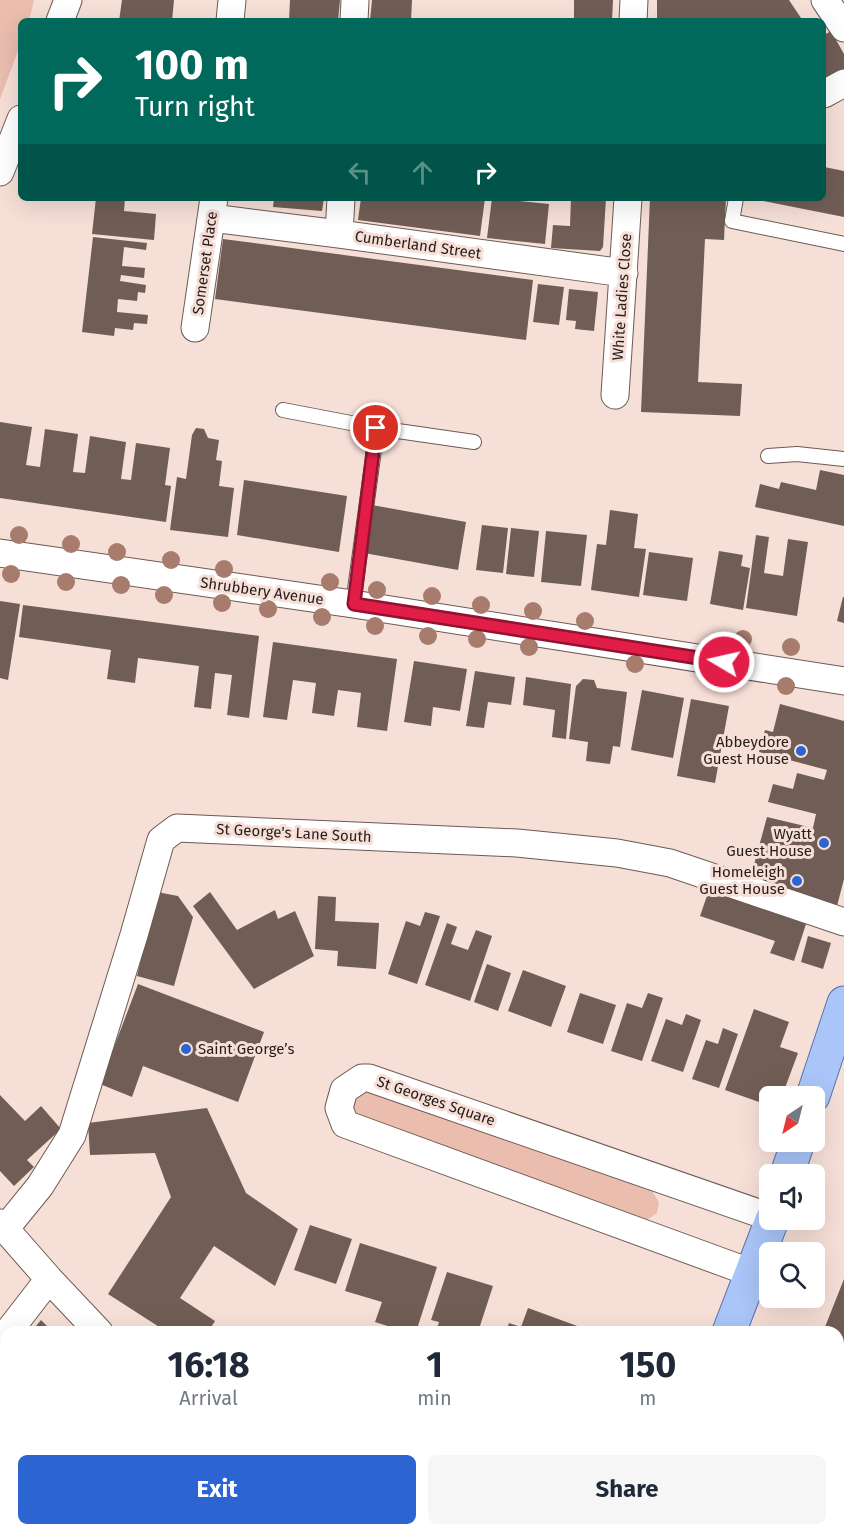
<!DOCTYPE html>
<html lang="en">
<head>
<meta charset="utf-8">
<style>
	body { margin:0; font-family:"Fira Sans",sans-serif; background:#f6f6f7; color:#1f2937; height:100vh; display:flex; flex-direction:column; font-size:22px; white-space:nowrap }
	* { box-sizing:border-box; margin:0 }
	p { font-size:20px; color:#747a83 }
	.icon { flex:none; width:33px; height:33px; fill:none; stroke:currentColor; stroke-width:2; stroke-linecap:round; stroke-linejoin:round }
	.map { position:relative; flex:1; overflow:hidden }
	.sheet { position:absolute; left:0px; top:1326px; width:844px; height:210px; display:flex; flex-direction:column; background:#fff; border-radius:18px 18px 0 0; box-shadow:0 6px 24px #0002 }
	.sheet>* { flex:none }
	.guide { position:absolute; left:18px; top:18px; width:808px; height:183px; border-radius:9px; box-shadow:0 6px 24px #0002; background:#00695c; color:#fff; overflow:hidden }
	.needle { width:39px; rotate:215deg }
	.tools { position:absolute; left:759px; top:1086px; display:grid; gap:12px }
	.tools a { display:grid; place-items:center; width:66px; height:66px; border-radius:9px; background:#fff; box-shadow:0 6px 24px #0002; font-size:30px }
	.pin { position:absolute; display:grid; place-items:center; width:51px; height:51px; color:#fff; margin:-26px; border:3px solid #fff; border-radius:50%; box-shadow:0 2px 6px #0007 }
	.me { position:absolute; width:66px; margin:-33px; rotate:279deg; stroke-linejoin:round; filter:drop-shadow(0 0 4px #0008) }
	.turn { display:flex; align-items:center; gap:21px; height:126px; padding:0 18px; font-size:27px }
	.turn .icon { width:78px; height:78px; stroke-width:2.5 }
	.turn b { display:block; font-size:42px; line-height:51px }
	.lanes { display:flex; align-items:center; height:57px; padding:0 18px; background:#0003; justify-content:center; gap:30px; direction:ltr }
	.lanes .off { opacity:.35 }
	.eta { display:flex; justify-content:space-evenly; align-items:center; height:102px; text-align:center }
	.eta b { font-size:36px; font-weight:700; line-height:42px }
	.action { display:flex; gap:12px; margin-top:auto; padding:12px 18px }
	.action a { flex:1; height:69px; border-radius:9px; background:#2c64d2; color:#fff; font-size:24px; font-weight:700; line-height:69px; text-align:center }
	.action a+a { background:#f6f6f7; color:#1f2937 }
	.map>svg:first-child { display:block }
</style>
</head>
<body>
<div class="map">
<svg width="844" height="1536" viewBox="0 0 844 1536">
	<rect width="100%" height="100%" fill="#f6dfd7"/>
	<path fill="#eabdae" d="M 0,0 L 34,0 L 29,21 L 21,21 L 21,43 L 0,99 Z
		M 377,1090 L 650,1188 L 659,1202 L 657,1213 L 644,1222 L 353,1115 L 353,1107 L 360,1093 Z"/>
	<path fill="#705d56" d="M 122,0 L 174,0 L 172,21 L 119,21 Z
		M 290,0 L 340,0 L 338,21 L 289,21 Z
		M 372,0 L 412,0 L 411,21 L 370,21 Z
		M 574,0 L 613,0 L 612,21 L 574,21 Z
		M 657,0 L 789,0 L 803,21 L 657,21 Z
		M 831,31 L 844,54 L 844,71 L 824,83 L 824,35 Z
		M 824,167 L 844,171 L 844,217 L 753,199 L 824,198 Z
		M 96,198 L 125,198 L 124,211 L 156,214 L 154,240 L 92,234 Z
		M 274,198 L 324,198 L 322,211 L 273,207 Z
		M 361,198 L 485,198 L 480,236 L 358,220 Z
		M 492,198 L 549,204 L 545,244 L 487,238 Z
		M 571,198 L 606,198 L 603,247 L 600,251 L 551,248 L 553,225 L 570,226 Z
		M 650,198 L 726,198 L 724,240 L 705,239 L 698,382 L 742,384 L 740,416 L 641,412 Z
		M 93,237 L 147,243 L 146,250 L 124,247 L 122,266 L 145,268 L 144,278 L 121,275 L 120,281 L 146,285 L 145,293 L 138,292 L 137,301 L 118,299 L 117,312 L 148,315 L 147,324 L 134,323 L 133,330 L 115,328 L 114,336 L 82,332 Z
		M 223,239 L 533,280 L 526,340 L 215,299 Z
		M 538,284 L 564,287 L 559,325 L 533,322 Z
		M 569,289 L 598,292 L 594,331 L 575,329 L 576,321 L 566,320 Z
		M 0,422 L 32,427 L 26,465 L 40,467 L 45,429 L 78,434 L 73,472 L 85,473 L 90,436 L 126,442 L 121,479 L 131,480 L 136,443 L 170,448 L 165,485 L 171,486 L 166,522 L 0,498 Z
		M 196,428 L 204,429 L 208,438 L 219,440 L 216,460 L 222,461 L 219,486 L 234,488 L 228,537 L 170,530 L 177,477 L 186,479 L 192,435 Z
		M 820,470 L 844,475 L 844,526 L 755,507 L 760,484 L 779,489 L 781,482 L 816,490 Z
		M 244,480 L 347,496 L 339,552 L 237,535 Z
		M 372,505 L 466,522 L 458,570 L 364,553 Z
		M 610,510 L 638,514 L 634,548 L 646,549 L 639,597 L 591,590 L 597,544 L 606,545 Z
		M 482,525 L 508,528 L 503,573 L 476,570 Z
		M 511,528 L 539,531 L 534,577 L 506,574 Z
		M 546,531 L 587,535 L 581,586 L 541,582 Z
		M 756,535 L 769,537 L 764,573 L 783,576 L 788,539 L 808,542 L 797,616 L 746,608 Z
		M 719,551 L 743,555 L 741,566 L 750,568 L 743,610 L 710,604 Z
		M 649,552 L 693,558 L 687,601 L 643,595 Z
		M 843,597 L 844,597 L 844,623 L 837,621 Z
		M 0,601 L 20,604 L 8,680 L 0,678 Z
		M 23,605 L 259,636 L 249,718 L 227,715 L 232,675 L 215,673 L 211,709 L 194,707 L 199,666 L 138,658 L 135,683 L 107,679 L 111,650 L 19,637 Z
		M 273,642 L 397,659 L 387,731 L 357,727 L 361,693 L 338,690 L 334,716 L 312,713 L 316,683 L 293,680 L 287,720 L 263,717 Z
		M 414,661 L 467,669 L 460,711 L 433,707 L 431,726 L 404,722 Z
		M 475,671 L 515,677 L 511,705 L 488,702 L 484,728 L 466,726 Z
		M 526,677 L 571,684 L 566,739 L 552,737 L 555,710 L 523,705 Z
		M 583,679 L 594,680 L 597,688 L 627,692 L 620,747 L 613,746 L 610,764 L 586,761 L 588,742 L 569,739 L 576,686 Z
		M 642,690 L 684,698 L 673,758 L 631,750 Z
		M 691,699 L 729,706 L 715,783 L 677,776 Z
		M 780,704 L 844,721 L 844,879 L 837,906 L 749,883 L 767,817 L 813,828 L 816,814 L 768,802 L 773,784 L 793,789 L 797,773 L 824,780 L 827,770 L 759,752 L 765,730 L 773,732 Z
		M 709,890 L 806,924 L 794,961 L 770,953 L 775,941 L 700,916 Z
		M 157,892 L 178,896 L 193,917 L 174,986 L 137,976 Z
		M 210,892 L 237,930 L 275,910 L 278,919 L 295,911 L 314,956 L 254,989 L 193,906 Z
		M 318,896 L 336,897 L 335,921 L 379,923 L 376,969 L 337,966 L 338,951 L 315,949 Z
		M 425,912 L 440,916 L 417,984 L 388,974 L 406,921 L 420,926 Z
		M 447,923 L 457,927 L 451,944 L 468,950 L 476,930 L 492,936 L 470,1001 L 425,985 Z
		M 808,936 L 831,943 L 823,969 L 801,962 Z
		M 487,964 L 511,973 L 498,1011 L 474,1002 Z
		M 523,970 L 566,986 L 551,1027 L 508,1011 Z
		M 138,984 L 264,1032 L 238,1102 L 143,1066 L 132,1097 L 100,1084 Z
		M 580,993 L 616,1005 L 603,1044 L 567,1032 Z
		M 648,993 L 663,998 L 642,1061 L 611,1051 L 627,1003 L 642,1008 Z
		M 754,1009 L 789,1022 L 780,1047 L 798,1053 L 782,1096 L 770,1096 L 770,1106 L 725,1090 Z
		M 686,1014 L 701,1020 L 683,1072 L 651,1061 L 666,1019 L 682,1025 Z
		M 723,1028 L 738,1034 L 719,1088 L 692,1079 L 706,1040 L 718,1044 Z
		M 0,1095 L 25,1121 L 41,1106 L 61,1129 L 27,1160 L 34,1167 L 14,1186 L 0,1171 Z
		M 207,1108 L 246,1193 L 298,1229 L 275,1286 L 214,1246 L 180,1298 L 215,1321 L 208,1332 L 167,1332 L 108,1294 L 171,1197 L 155,1153 L 90,1155 L 88,1123 Z
		M 310,1225 L 352,1239 L 336,1284 L 294,1270 Z
		M 360,1243 L 437,1267 L 416,1332 L 393,1332 L 394,1328 L 375,1322 L 382,1302 L 345,1291 Z
		M 447,1272 L 493,1286 L 478,1332 L 436,1332 L 439,1322 L 431,1320 Z
		M 844,1279 L 844,1410 L 838,1408 L 838,1332 L 823,1332 Z
		M 528,1308 L 580,1327 L 579,1332 L 506,1332 L 509,1323 L 521,1327 Z
		M 41,1320 L 53,1332 L 31,1332 Z
		M 6,1362 L 6,1427 L 0,1422 L 0,1369 Z
		M 113,1530 L 168,1530 L 164,1536 L 122,1536 Z
		M 249,1530 L 257,1530 L 266,1536 L 245,1536 Z
		M 408,1530 L 431,1530 L 429,1536 L 405,1536 Z
		M 567,1530 L 588,1530 L 603,1536 L 565,1536 Z
		M 686,1530 L 692,1530 L 708,1536 L 684,1536 Z"/>
	<g fill="none" stroke-linecap="round" stroke-linejoin="round">
		<defs>
			<path id="service" d="M 736,198 L 732,221 L 844,244
				M 283,410 L 377,428 L 474,442
				M 768,456 L 797,454 L 844,459
				M 353,604 L 377,428"/>
			<path id="minor" d="M 825,0 L 844,28
				M 60,21 L 68,0
				M 230,21 L 232,0
				M 354,21 L 355,0
				M 633,21 L 634,0
				M 824,94 L 844,83
				M 0,172 L 21,119
				M 212,218 L 339,234 L 624,273
				M 339,234 L 341,198
				M 195,328 L 214,198
				M 615,395 L 628,198
				M 0,553 L 353,604 L 844,681
				M 0,1223 L 49,1279 L 99,1332
				M 5,1229 L 40,1186 L 72,1135 L 134,935 L 161,840 L 177,828 L 517,843 L 617,853 L 670,863 L 844,922
				M 752,1273 L 345,1124 L 339,1108 L 344,1090 L 362,1078 L 369,1078 L 770,1217
				M 8,1332 L 49,1279
				M 838,1461 L 844,1463"/>
			<path id="primary" d="M 813,1096 L 844,1003
				M 787,1174 L 798,1142
				M 729,1332 L 772,1220
				M 652,1536 L 654,1530"/>
		</defs>
		<use href="#service" stroke="#6d5a53" stroke-width="16"/>
		<use href="#minor" stroke="#6d5a53" stroke-width="29"/>
		<use href="#primary" stroke="#5671a8" stroke-width="35"/>
		<use href="#service" stroke="#fff" stroke-width="14"/>
		<use href="#minor" stroke="#fff" stroke-width="27"/>
		<use href="#primary" stroke="#aac5f8" stroke-width="33"/>
	</g>
	<g fill="#a77c6d">
		<circle cx="19" cy="535" r="9"/>
		<circle cx="71" cy="544" r="9"/>
		<circle cx="117" cy="552" r="9"/>
		<circle cx="171" cy="560" r="9"/>
		<circle cx="224" cy="569" r="9"/>
		<circle cx="11" cy="574" r="9"/>
		<circle cx="66" cy="582" r="9"/>
		<circle cx="330" cy="582" r="9"/>
		<circle cx="121" cy="585" r="9"/>
		<circle cx="377" cy="590" r="9"/>
		<circle cx="164" cy="595" r="9"/>
		<circle cx="432" cy="596" r="9"/>
		<circle cx="222" cy="603" r="9"/>
		<circle cx="481" cy="605" r="9"/>
		<circle cx="268" cy="609" r="9"/>
		<circle cx="533" cy="611" r="9"/>
		<circle cx="322" cy="617" r="9"/>
		<circle cx="585" cy="621" r="9"/>
		<circle cx="375" cy="626" r="9"/>
		<circle cx="428" cy="636" r="9"/>
		<circle cx="477" cy="639" r="9"/>
		<circle cx="743" cy="639" r="9"/>
		<circle cx="529" cy="647" r="9"/>
		<circle cx="791" cy="647" r="9"/>
		<circle cx="635" cy="664" r="9"/>
		<circle cx="786" cy="686" r="9"/>
	</g>
	<g fill="none" stroke-linecap="round" stroke-linejoin="round">
		<defs>
			<path id="route" d="M 376,428 L 354,604 L 724,662"/>
		</defs>
		<use href="#route" stroke="#92132f" stroke-width="15"/>
		<use href="#route" stroke="#e11d48" stroke-width="10"/>
	</g>
	<g fill="#2c64d2" stroke="#f6dfd7" stroke-width="2">
		<circle cx="801" cy="751" r="6"/>
		<circle cx="824" cy="843" r="6"/>
		<circle cx="797" cy="881" r="6"/>
		<circle cx="186" cy="1049" r="6"/>
	</g>
	<g text-anchor="middle" stroke-width="6" stroke-linejoin="round" paint-order="stroke">
		<g font-size="15" fill="#251c1a" stroke="#f6dfd7">
			<text transform="translate(418 245) rotate(8)" y="5">Cumberland Street</text>
			<text transform="translate(205 263) rotate(-82)" y="5">Somerset Place</text>
			<text transform="translate(622 297) rotate(-86)" y="5">White Ladies Close</text>
			<text transform="translate(262 591) rotate(8)" y="5">Shrubbery Avenue</text>
			<text transform="translate(294 833) rotate(3)" y="5">St George's Lane South</text>
			<text transform="translate(436 1101) rotate(19)" y="5">St Georges Square</text>
		</g>
		<g font-size="15" fill="#251c1a" stroke="#f6dfd7" text-anchor="end">
			<text x="789" y="747">Abbeydore<tspan x="789" dy="17">Guest House</tspan></text>
			<text x="812" y="839">Wyatt<tspan x="812" dy="17">Guest House</tspan></text>
			<text x="785" y="877">Homeleigh<tspan x="785" dy="17">Guest House</tspan></text>
			<text x="198" y="1054" text-anchor="start">Saint George’s</text>
		</g>
	</g>
</svg>
<div class="tools">
<a><svg class="needle" viewBox="-14 -14 28 28"><path d="M0-13l5 13h-10z" fill="#e53935"/><path d="M0 13l5-13h-10z" fill="#747a83"/></svg></a>
<a><svg class="icon" aria-label="sound" viewBox="0 0 24 24"><path d="M4 9h4l5-4v14l-5-4H4zM17 9q2 3 0 6"/></svg></a>
<a><svg class="icon" aria-label="search" viewBox="0 0 24 24"><circle cx="10" cy="10" r="6"/><path d="M15 15l6 6"/></svg></a>
</div>
<div class="pin" style="left:376px;top:428px;background:#d93025"><svg class="icon" aria-label="arrive" viewBox="0 0 24 24"><path d="M6 21V4h12l-3 4 3 4H6"/></svg></div>
<svg class="me" style="left:724px;top:662px" viewBox="-20 -20 40 40"><circle r="17" fill="#e11d48" stroke="#fff" stroke-width="3"/><path d="M0-11L8 9 0 5-8 9z" fill="#fff"/></svg>
<div class="guide">
<div class="turn"><svg class="icon" aria-label="right" viewBox="0 0 24 24"><path d="M7 20v-9h11M14 6l5 5-5 5"/></svg><div><b>100 m</b>Turn right</div></div>
<div class="lanes"><svg class="icon off" aria-label="left" viewBox="0 0 24 24"><path d="M17 20v-9H6M10 6l-5 5 5 5"/></svg><svg class="icon off" aria-label="ahead" viewBox="0 0 24 24"><path d="M12 20V5M6 11l6-6 6 6"/></svg><svg class="icon" aria-label="right" viewBox="0 0 24 24"><path d="M7 20v-9h11M14 6l5 5-5 5"/></svg></div>
</div>
<section class="sheet">
<div class="eta">
<div><b>16:18</b><p>Arrival</p></div>
<div><b>1</b><p>min</p></div>
<div><b>150</b><p>m</p></div>
</div>
<div class="action"><a>Exit</a><a>Share</a></div>
</section>
</div>
</body>
</html>
